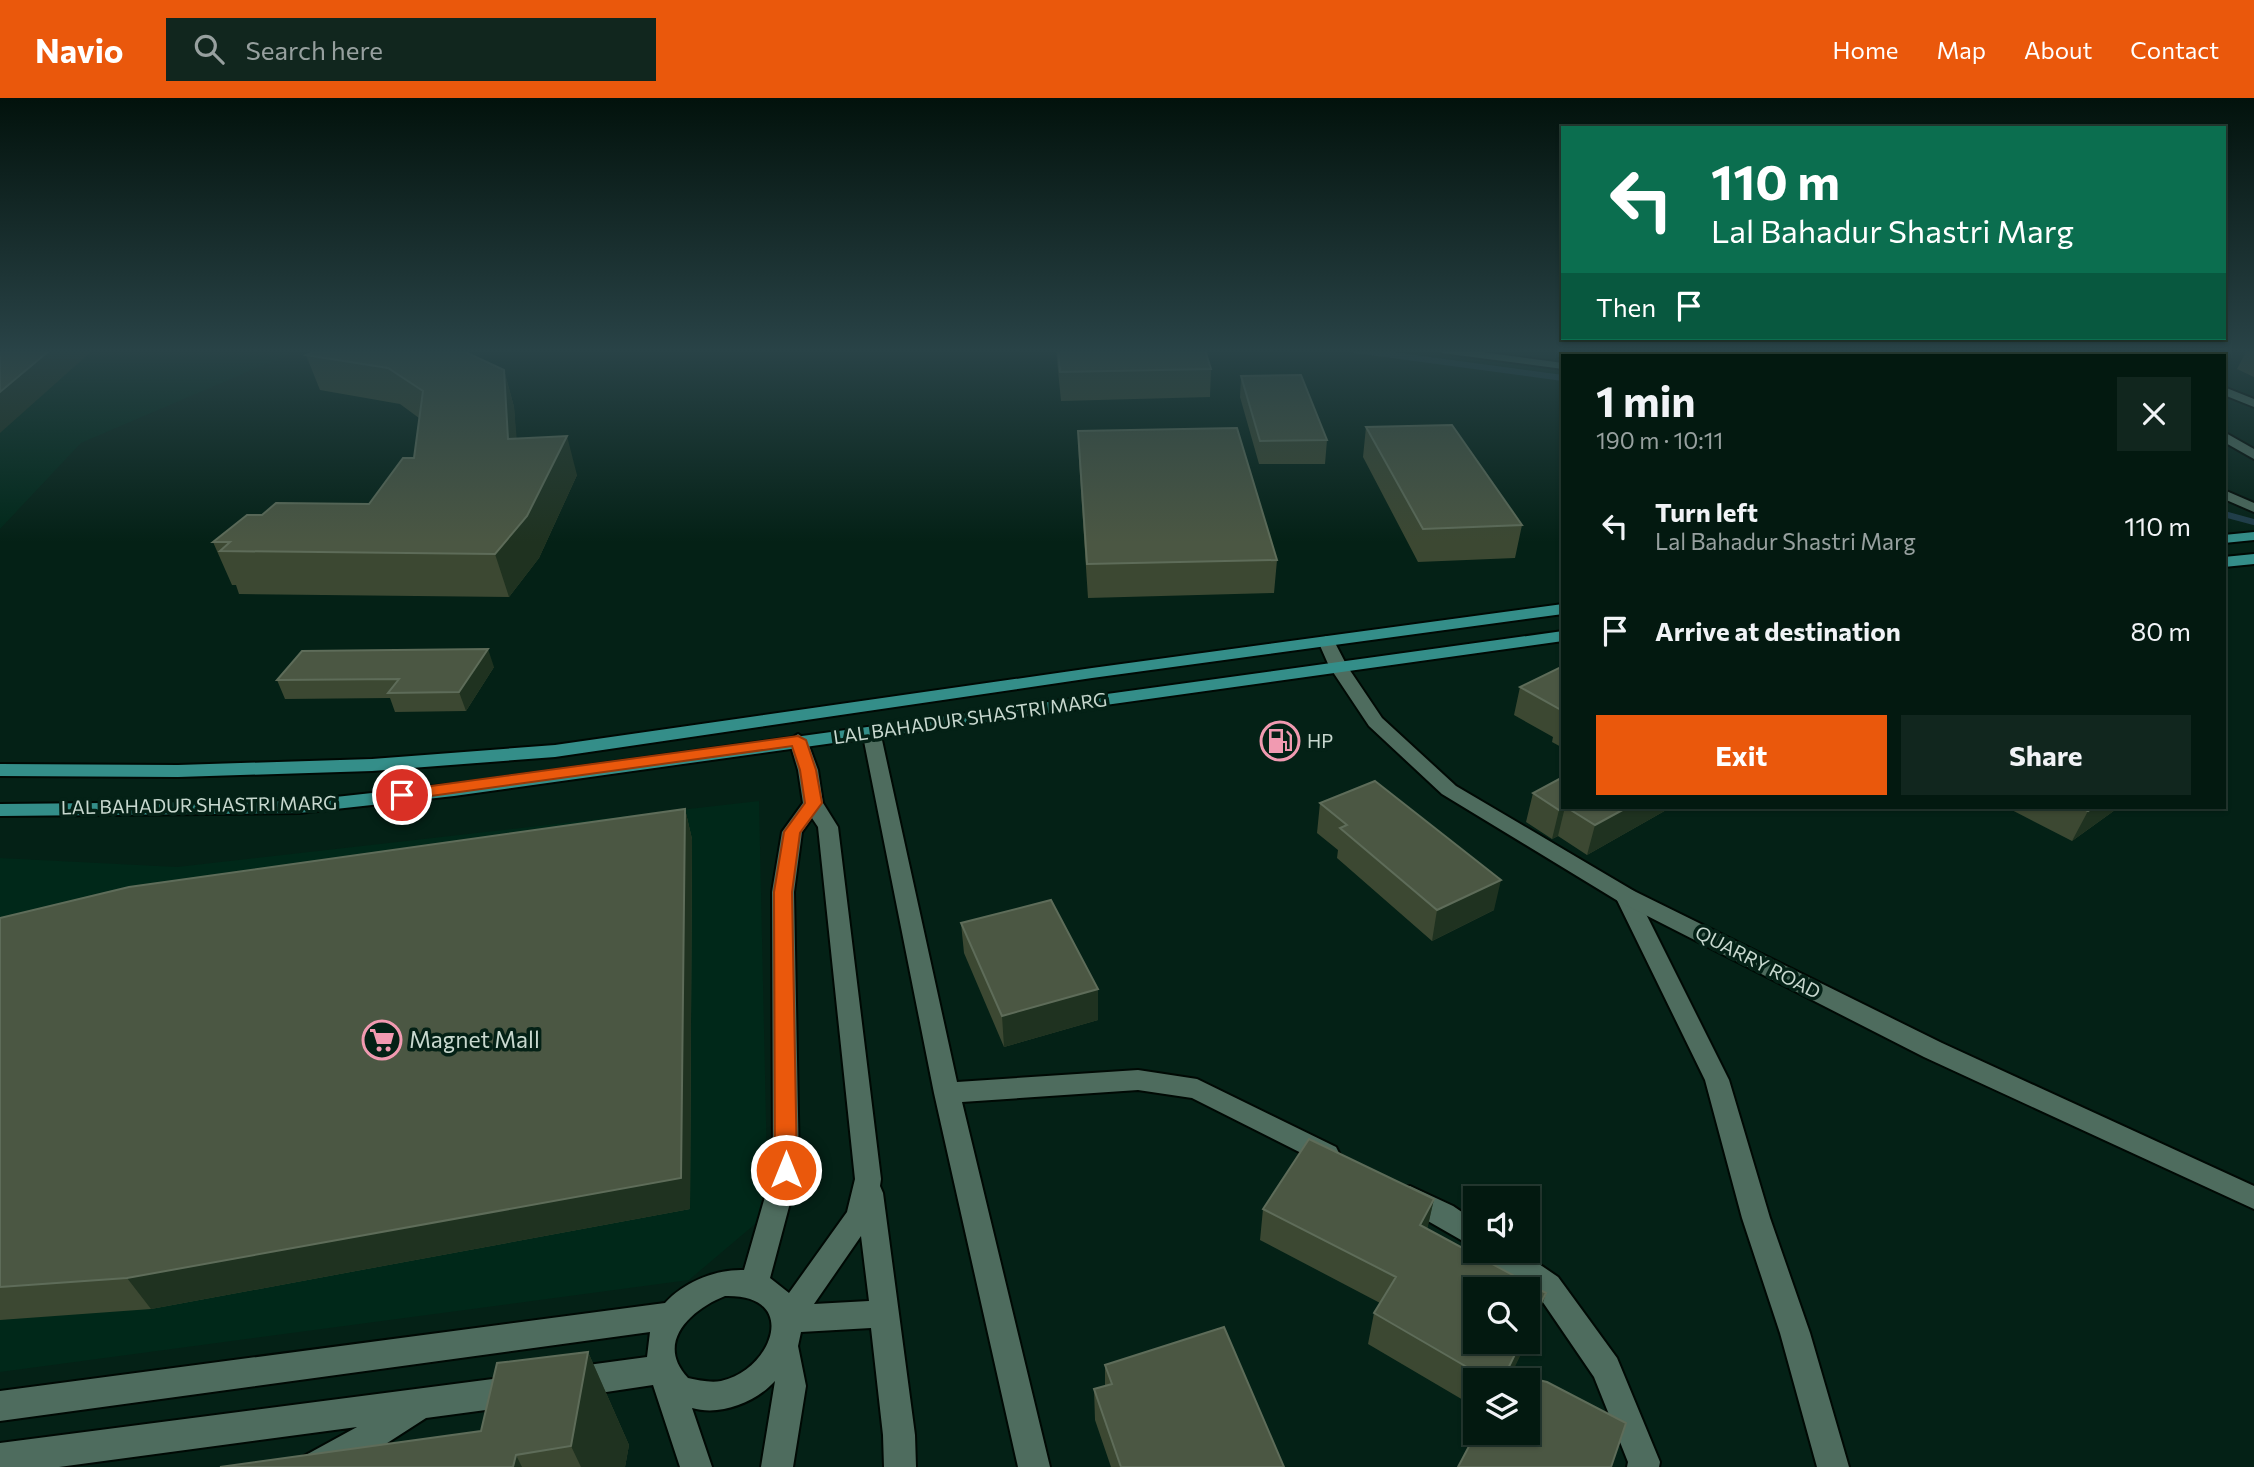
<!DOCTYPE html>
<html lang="en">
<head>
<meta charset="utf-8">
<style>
	body { margin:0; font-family:Commissioner,sans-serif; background:#11261e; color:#f1f3f6; height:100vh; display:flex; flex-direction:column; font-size:26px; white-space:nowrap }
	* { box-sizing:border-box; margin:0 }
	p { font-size:23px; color:#97a09f }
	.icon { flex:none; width:38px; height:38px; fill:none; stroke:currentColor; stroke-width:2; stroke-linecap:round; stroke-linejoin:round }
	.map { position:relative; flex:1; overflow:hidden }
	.drawer { position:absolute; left:1561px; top:256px; width:665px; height:455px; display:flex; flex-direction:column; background:#031910; border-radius:0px; box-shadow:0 2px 5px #0004,0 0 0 2px #243830 }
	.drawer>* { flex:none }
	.guide { position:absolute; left:1561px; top:28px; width:665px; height:214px; border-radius:0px; box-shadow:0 2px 5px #0004,0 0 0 2px #243830; background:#0b6e4f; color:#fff; overflow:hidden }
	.tools { position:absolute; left:1463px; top:1088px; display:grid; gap:14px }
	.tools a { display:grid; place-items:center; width:77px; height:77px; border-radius:0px; background:#031910; box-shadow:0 2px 5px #0004,0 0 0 2px #243830; font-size:35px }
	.pin { position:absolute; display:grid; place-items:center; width:60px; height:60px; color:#fff; margin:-30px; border:4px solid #fff; border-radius:50%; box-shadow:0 2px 7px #0007 }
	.me { position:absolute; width:77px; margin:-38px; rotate:0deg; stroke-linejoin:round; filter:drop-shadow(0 0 5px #0008) }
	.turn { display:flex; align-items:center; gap:24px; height:147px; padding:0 35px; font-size:32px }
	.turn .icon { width:91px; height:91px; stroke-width:2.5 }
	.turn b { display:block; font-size:49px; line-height:60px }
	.then { display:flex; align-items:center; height:66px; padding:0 35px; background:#0003; gap:14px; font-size:26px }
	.round { display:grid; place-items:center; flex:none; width:74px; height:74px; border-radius:0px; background:#11261e }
	.overview { display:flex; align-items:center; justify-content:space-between; height:119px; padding:0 35px }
	h1 { font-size:42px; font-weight:700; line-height:52px }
	.button { display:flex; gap:14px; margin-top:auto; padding:14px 35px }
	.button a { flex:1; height:80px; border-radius:0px; background:#ea580c; color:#fff; font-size:28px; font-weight:700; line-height:80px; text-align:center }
	.button a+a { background:#11261e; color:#f1f3f6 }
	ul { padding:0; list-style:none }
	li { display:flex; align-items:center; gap:21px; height:105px; padding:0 35px }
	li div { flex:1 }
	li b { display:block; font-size:26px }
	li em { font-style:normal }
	header { display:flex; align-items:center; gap:42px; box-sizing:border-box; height:98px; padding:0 35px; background:#ea580c; color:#fff }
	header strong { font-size:33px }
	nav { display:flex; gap:38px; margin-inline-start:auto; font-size:24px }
	.search { width:490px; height:63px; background:#11261e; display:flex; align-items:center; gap:18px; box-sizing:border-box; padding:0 24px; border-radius:0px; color:#97a09f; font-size:26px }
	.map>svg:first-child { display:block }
</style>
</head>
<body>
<header>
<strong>Navio</strong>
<div class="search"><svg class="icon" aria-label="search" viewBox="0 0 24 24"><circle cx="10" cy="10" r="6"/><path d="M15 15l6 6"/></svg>Search here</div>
<nav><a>Home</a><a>Map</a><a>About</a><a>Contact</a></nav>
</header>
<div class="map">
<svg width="2254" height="1369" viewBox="0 0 2254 1369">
	<rect width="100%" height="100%" fill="#042116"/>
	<path fill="#002819" d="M 0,252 L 299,252 L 81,345 L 0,431 Z
		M 759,703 L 768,1115 L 689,1182 L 0,1274 L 0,760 L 177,769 Z"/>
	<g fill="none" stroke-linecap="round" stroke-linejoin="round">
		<path stroke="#1f3d4a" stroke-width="6" d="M 1355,252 L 1563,280
			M 2224,416 L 2254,424"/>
		<defs>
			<path id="minor" d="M 1436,252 L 1467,252 L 1563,265 L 1563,271 L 1442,255 Z
				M 2053,252 L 2066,252 L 2071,257 L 2058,257 Z
				M 2101,252 L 2113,252 L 2118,257 L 2106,257 Z
				M 2127,252 L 2141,252 L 2148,257 L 2134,257 Z
				M 2224,289 L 2254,301 L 2254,309 L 2224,297 Z
				M 2224,334 L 2254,351 L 2254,361 L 2224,344 Z
				M 2224,392 L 2254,405 L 2254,414 L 2224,401 Z
				M 871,628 L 880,633 L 957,984 L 1138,972 L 1197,981 L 1336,1049 L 1340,1057 L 1336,1065 L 1327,1068 L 1192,1000 L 1138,992 L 962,1004 L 1050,1369 L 1018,1369 L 934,995 L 862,633 Z
				M 798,636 L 807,642 L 818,672 L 823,705 L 838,729 L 881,1081 L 880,1088 L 883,1095 L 915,1337 L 916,1369 L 884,1369 L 883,1337 L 871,1230 L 801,1234 L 798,1248 L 806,1288 L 793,1369 L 761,1369 L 775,1283 C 755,1305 720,1318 692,1310 L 712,1369 L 680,1369 L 653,1287 L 573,1299 L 562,1294 L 558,1284 L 562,1274 L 573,1269 L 647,1259 L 650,1234 L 0,1323 L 0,1293 L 665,1205 C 684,1184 716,1171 744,1172 L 773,1071 L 772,794 L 782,734 L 803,705 L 798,672 L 789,642 ZM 812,720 L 818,729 L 855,1081 L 847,1114 L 789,1195 L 770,1180 L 799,1071 L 794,794 L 802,734 ZM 861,1138 L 869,1203 L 814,1206 ZM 725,1198 C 802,1196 771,1273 721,1283 C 710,1285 698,1282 688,1280 C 654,1244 692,1211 725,1198 Z
				M 1626,791 L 1634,793 L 1637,798 L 1729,982 L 1770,1120 L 1810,1235 L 1849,1369 L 1817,1369 L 1780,1235 L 1742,1120 L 1705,982 L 1615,798 L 1618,793 Z
				M 1410,1088 L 1453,1108 L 1475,1123 L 1475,1150 L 1400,1107 L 1396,1099 L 1400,1091 Z
				M 1483,1153 L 1520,1153 L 1558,1179 L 1617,1260 L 1660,1364 L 1659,1369 L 1627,1369 L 1628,1364 L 1594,1279 L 1538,1197 L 1487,1162 Z
				M 516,1278 L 527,1283 L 531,1293 L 527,1303 L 516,1308 L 426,1320 L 350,1369 L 299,1369 L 304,1358 L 357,1329 L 59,1369 L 0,1369 L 0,1345 Z"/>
			<path id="secondary" d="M 1326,538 L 1334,543 L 1347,568 L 1382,620 L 1456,688 L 1634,793 L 1942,945 L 2254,1088 L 2254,1111 L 1924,959 L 1618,803 L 1442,696 L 1369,628 L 1329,568 L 1318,543 Z"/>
			<path id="primary" d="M 2254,434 L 2254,442 L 2224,445 L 2224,437 Z
				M 2254,456 L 2254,466 L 2224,469 L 2224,459 Z
				M 1563,506 L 1563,516 L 1092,580 L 555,659 L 372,673 L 178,679 L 0,678 L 0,666 L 178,667 L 372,661 L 555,647 L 1092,570 Z
				M 1563,533 L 1563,543 L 454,698 L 299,715 L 0,718 L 0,706 L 299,703 L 454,686 Z"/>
		</defs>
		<use href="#minor" stroke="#000904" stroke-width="4"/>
		<use href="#secondary" stroke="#000904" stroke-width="4"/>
		<use href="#primary" stroke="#000904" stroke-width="4"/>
		<use href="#minor" fill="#4e6c5e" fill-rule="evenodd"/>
		<use href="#secondary" fill="#4e6c5e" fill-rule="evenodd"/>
		<use href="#primary" fill="#348e89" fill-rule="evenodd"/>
	</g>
	<path fill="#3c4832" d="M 1056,252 L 1205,252 L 1211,271 L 1210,299 L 1061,303 Z
		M 1908,252 L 2040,252 L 2059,257 L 1906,257 Z
		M 2247,252 L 2254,252 L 2254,279 L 2237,271 Z
		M 306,257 L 504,272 L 514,309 L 516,340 L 577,377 L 539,460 L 509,499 L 239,496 L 236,487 L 232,487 L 213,444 L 262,417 L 369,406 L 414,360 L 419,320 L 400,306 L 320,292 Z
		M 1241,278 L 1327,342 L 1325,366 L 1259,366 L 1240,299 Z
		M 1366,329 L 1522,427 L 1515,460 L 1418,464 L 1363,359 Z
		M 1078,333 L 1277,462 L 1274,495 L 1088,500 L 1079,363 Z
		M 1563,568 L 1563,650 L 1552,644 L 1553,639 L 1514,617 L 1520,589 Z
		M 494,569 L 466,613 L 395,614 L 390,600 L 285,601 L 277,582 Z
		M 1533,695 L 1668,711 L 1587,757 L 1558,738 L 1552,741 L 1526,724 Z
		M 1320,705 L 1494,812 L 1432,843 L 1337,760 L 1338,752 L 1317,735 Z
		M 2006,709 L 2117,709 L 2115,712 L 2072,743 Z
		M 685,711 L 692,741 L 690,1111 L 151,1211 L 0,1222 L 0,820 Z
		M 961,825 L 1098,922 L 1004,949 L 964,855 Z
		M 1434,1101 L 1427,1131 L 1536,1226 L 1511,1275 L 1528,1283 L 1475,1283 L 1475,1309 L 1368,1246 L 1374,1215 L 1380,1205 L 1260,1142 L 1263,1111 Z
		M 588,1254 L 629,1347 L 625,1369 L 220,1369 L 481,1333 Z
		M 1105,1267 L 1284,1369 L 1111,1369 L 1095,1322 L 1094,1291 L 1105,1288 Z"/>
	<path fill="#1f3220" d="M 50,252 L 93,252 L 0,335 L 0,294 Z
		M 504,272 L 514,309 L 520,380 L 508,341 Z
		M 567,338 L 577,377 L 539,460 L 509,499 L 495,456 Z
		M 488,551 L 494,569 L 466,613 L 459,594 Z
		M 1565,709 L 1558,738 L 1552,741 L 1559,712 Z
		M 1628,709 L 1668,709 L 1668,711 L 1587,757 L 1595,727 Z
		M 2094,709 L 2117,709 L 2115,712 L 2072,743 L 2088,713 Z
		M 685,711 L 692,741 L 690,1111 L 151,1211 L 127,1180 Z
		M 1501,782 L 1494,812 L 1432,843 L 1437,812 Z
		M 1098,891 L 1098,922 L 1004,949 L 1002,918 Z
		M 1434,1101 L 1427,1132 L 1420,1127 Z
		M 1546,1195 L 1536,1226 L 1528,1242 L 1528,1231 Z
		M 1521,1244 L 1527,1244 L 1508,1283 L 1502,1283 Z
		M 588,1254 L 629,1347 L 625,1369 L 581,1369 L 571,1348 Z
		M 516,1357 L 522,1369 L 513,1369 Z"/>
	<path fill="#4b5743" stroke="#5e6c59" stroke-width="2" d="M 0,252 L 50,252 L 0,294 Z
		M 318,252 L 461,252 L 504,272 L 508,341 L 567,338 L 527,418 L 495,456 L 220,453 L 230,444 L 213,444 L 247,417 L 262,417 L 276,405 L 369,406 L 403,360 L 414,360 L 423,293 L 388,270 L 306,257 Z
		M 1058,252 L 1205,252 L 1211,271 L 1060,274 Z
		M 1948,252 L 2040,252 L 2059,257 L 1967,257 Z
		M 1301,277 L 1327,342 L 1260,343 L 1241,278 Z
		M 1452,327 L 1522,427 L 1423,431 L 1366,329 Z
		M 1237,330 L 1277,462 L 1087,466 L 1078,333 Z
		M 488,551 L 459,594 L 388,595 L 399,581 L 277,582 L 302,553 Z
		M 1563,568 L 1563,613 L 1520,589 Z
		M 1563,679 L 1563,709 L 1565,709 L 1559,712 L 1533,695 Z
		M 1375,683 L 1501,782 L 1437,812 L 1340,730 L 1347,727 L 1320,705 Z
		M 1566,709 L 1628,709 L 1595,727 Z
		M 2079,709 L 2094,709 L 2088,713 Z
		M 685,711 L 681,1080 L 127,1180 L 0,1189 L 0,820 L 129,789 Z
		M 1051,802 L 1098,891 L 1002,918 L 961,825 Z
		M 1309,1041 L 1434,1101 L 1420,1127 L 1546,1195 L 1528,1231 L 1528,1192 L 1475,1192 L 1475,1244 L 1521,1244 L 1502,1283 L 1491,1283 L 1374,1215 L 1396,1179 L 1263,1111 Z
		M 1224,1229 L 1284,1369 L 1121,1369 L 1094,1291 L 1112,1286 L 1105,1267 Z
		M 588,1254 L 571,1348 L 516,1357 L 513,1369 L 220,1369 L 481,1333 L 497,1265 Z
		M 1509,1275 L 1547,1284 L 1626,1325 L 1611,1369 L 1458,1369 L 1476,1335 L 1528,1335 L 1528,1283 L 1504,1283 Z"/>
	<linearGradient id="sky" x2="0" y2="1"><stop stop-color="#02120c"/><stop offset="0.57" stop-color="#294347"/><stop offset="1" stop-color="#294347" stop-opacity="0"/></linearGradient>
	<rect width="2254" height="444" fill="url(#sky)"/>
	<path fill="#ea580c" stroke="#983908" stroke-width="2" d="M 798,638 L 806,642 L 816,672 L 822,705 L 800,735 L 792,794 L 797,1072 L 794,1078 L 786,1081 L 779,1078 L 775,1072 L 774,794 L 784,734 L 805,705 L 800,672 L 792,648 L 402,702 L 394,697 L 402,692 Z"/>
	<defs>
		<symbol id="fuel-ring" viewBox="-11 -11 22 22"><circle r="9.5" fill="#042116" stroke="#f19ab1" stroke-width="1.5"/><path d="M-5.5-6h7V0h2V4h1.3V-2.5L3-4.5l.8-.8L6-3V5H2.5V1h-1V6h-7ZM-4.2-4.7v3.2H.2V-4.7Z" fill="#f19ab1"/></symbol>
		<symbol id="supermarket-ring" viewBox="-11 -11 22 22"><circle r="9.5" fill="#042116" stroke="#f19ab1" stroke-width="1.5"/><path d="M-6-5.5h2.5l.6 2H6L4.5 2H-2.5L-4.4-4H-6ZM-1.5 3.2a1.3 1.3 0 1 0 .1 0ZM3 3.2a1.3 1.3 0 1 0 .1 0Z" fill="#f19ab1"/></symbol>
	</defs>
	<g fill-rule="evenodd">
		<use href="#fuel-ring" x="1258" y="621" width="44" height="44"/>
		<use href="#supermarket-ring" x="360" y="920" width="44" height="44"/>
	</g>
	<g text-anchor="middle" stroke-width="7" stroke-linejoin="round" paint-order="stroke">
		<g font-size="19" fill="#c8d8cf" stroke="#042116">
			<text transform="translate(970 620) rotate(-8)" y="7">LAL BAHADUR SHASTRI MARG</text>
			<text transform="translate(199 707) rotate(-1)" y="7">LAL BAHADUR SHASTRI MARG</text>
			<text transform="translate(1758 864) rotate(27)" y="7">QUARRY ROAD</text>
		</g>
		<g font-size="19" fill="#c8d8cf" stroke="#042116" text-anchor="start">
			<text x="1307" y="650">HP</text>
		</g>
		<g font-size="23" fill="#c8d8cf" stroke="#042116" text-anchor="start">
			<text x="409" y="950">Magnet Mall</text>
		</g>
	</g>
</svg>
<div class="tools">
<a><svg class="icon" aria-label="sound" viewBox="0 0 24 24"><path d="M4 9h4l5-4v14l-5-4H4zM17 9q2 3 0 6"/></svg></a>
<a><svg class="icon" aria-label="search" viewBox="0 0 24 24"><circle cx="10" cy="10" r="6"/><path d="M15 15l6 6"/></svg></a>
<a><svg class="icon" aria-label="layers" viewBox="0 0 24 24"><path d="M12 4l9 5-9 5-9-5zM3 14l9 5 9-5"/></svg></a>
</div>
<div class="pin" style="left:402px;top:697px;background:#d93025"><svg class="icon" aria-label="arrive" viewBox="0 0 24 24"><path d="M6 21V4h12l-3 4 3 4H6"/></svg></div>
<svg class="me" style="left:786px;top:1072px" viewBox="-20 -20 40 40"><circle r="17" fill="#ea580c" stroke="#fff" stroke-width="3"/><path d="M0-11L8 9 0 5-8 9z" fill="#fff"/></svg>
<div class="guide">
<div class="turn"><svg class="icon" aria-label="left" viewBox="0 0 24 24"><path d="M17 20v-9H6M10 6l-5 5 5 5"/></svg><div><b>110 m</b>Lal Bahadur Shastri Marg</div></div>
<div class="then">Then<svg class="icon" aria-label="arrive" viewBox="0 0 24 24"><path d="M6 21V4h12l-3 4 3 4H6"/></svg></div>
</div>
<section class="drawer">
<div class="overview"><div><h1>1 min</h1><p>190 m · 10:11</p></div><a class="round"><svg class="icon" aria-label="close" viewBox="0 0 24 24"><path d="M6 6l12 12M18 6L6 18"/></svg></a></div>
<ul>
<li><svg class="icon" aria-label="left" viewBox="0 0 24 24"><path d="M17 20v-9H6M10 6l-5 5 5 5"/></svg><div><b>Turn left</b><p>Lal Bahadur Shastri Marg</p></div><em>110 m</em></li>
<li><svg class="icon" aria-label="arrive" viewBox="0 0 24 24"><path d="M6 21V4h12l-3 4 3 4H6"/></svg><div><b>Arrive at destination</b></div><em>80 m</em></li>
</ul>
<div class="button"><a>Exit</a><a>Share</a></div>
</section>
</div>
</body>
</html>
